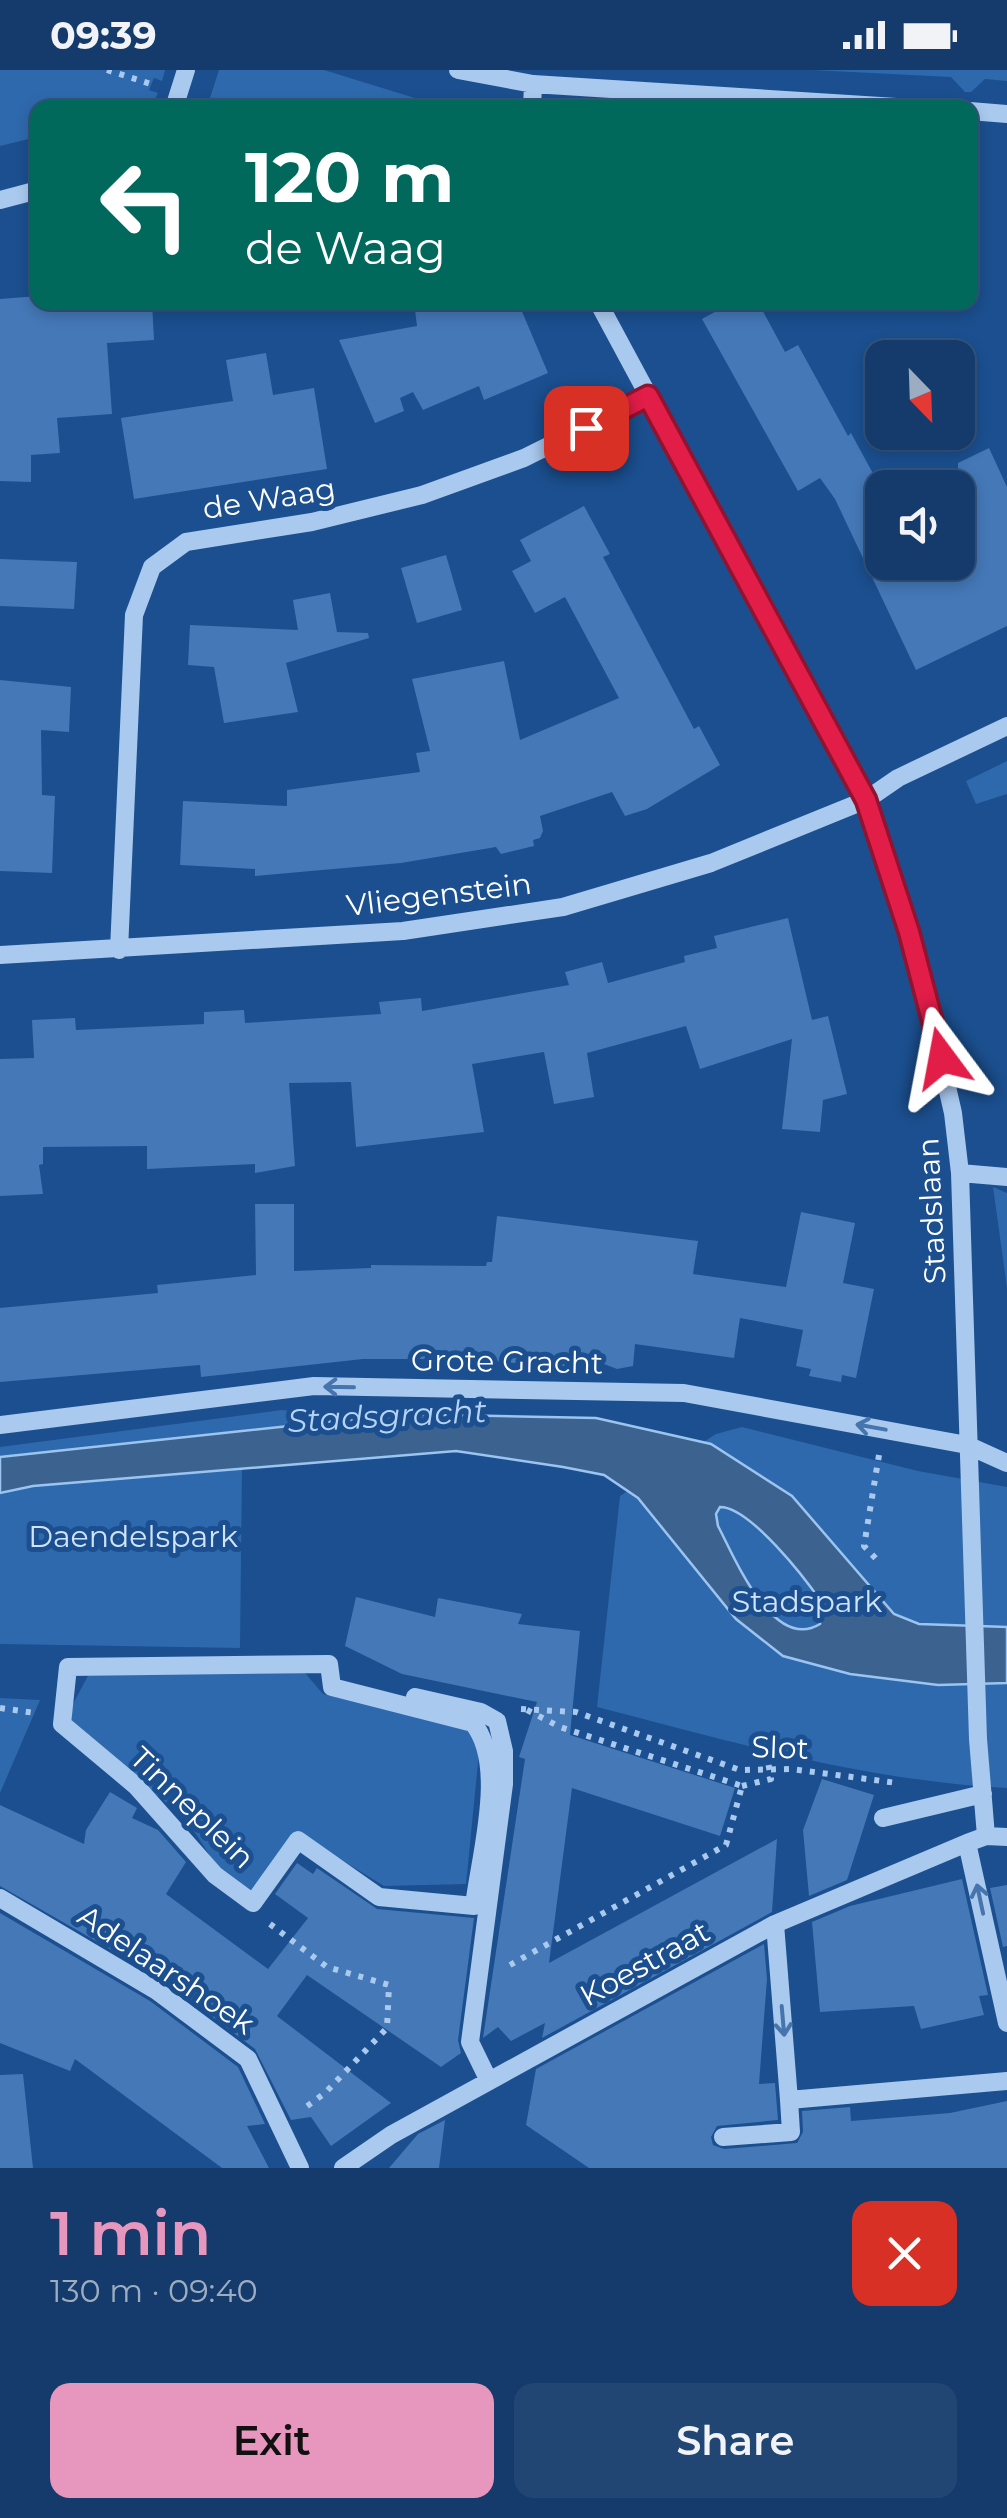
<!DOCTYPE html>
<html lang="en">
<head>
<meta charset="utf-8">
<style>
	body { margin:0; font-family:Montserrat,sans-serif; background:#214673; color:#f1f3f6; height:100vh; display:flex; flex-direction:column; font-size:38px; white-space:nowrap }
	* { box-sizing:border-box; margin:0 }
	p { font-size:32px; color:#9dadc1 }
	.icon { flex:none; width:55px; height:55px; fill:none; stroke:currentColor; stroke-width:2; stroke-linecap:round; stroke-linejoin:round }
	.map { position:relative; height:2098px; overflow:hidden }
	.drawer { display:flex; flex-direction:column; background:#143b6b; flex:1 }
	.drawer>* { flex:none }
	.guide { position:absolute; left:30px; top:30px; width:948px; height:210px; border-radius:20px; box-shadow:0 5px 15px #0003,0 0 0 2px #33557e; background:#00695c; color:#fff; overflow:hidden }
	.needle { width:65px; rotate:157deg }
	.tools { position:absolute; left:865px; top:270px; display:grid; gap:20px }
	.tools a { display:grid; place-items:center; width:110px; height:110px; border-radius:20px; background:#143b6b; box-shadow:0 5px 15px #0003,0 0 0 2px #33557e; font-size:50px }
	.pin { position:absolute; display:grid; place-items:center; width:85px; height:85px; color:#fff; margin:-42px; border-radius:20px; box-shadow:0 5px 15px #0006 }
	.me { position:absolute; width:110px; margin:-55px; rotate:347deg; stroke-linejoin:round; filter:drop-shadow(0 0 8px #0008) }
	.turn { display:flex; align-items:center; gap:35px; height:210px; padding:0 50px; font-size:45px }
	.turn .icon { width:130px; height:130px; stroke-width:2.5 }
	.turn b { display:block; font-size:70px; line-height:85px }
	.round { display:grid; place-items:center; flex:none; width:105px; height:105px; border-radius:20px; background:#214673 }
	.overview { display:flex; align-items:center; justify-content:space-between; height:170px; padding:0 50px }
	h1 { font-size:60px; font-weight:600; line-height:75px; color:#e797bd }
	.button { display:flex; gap:20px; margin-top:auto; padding:20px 50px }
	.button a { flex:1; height:115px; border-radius:20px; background:#e797bd; color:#111; font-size:40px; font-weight:600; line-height:115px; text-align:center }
	.button a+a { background:#214673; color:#f1f3f6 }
	.status { display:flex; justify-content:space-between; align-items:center; height:70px; padding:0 50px; background:#143b6b; direction:ltr }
	.status svg { height:28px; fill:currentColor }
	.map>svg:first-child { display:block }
</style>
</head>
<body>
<div class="status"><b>09:39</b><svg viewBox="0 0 49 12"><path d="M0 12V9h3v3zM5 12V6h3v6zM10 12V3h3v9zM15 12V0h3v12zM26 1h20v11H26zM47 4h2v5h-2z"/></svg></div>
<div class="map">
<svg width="1007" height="2098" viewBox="0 0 1007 2098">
	<rect width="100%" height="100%" fill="#1b4f8f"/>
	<path fill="#2e69ad" d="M 0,0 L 165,0 L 162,11 L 154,8 L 149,20 L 158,23 L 151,37 L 38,38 L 37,67 L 0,76 Z
		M 219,0 L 324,0 L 444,37 L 207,37 Z
		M 812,0 L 1007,0 L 1007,11 L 985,9 L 971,22 L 965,22 L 951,7 Z
		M 1007,691 L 1007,724 L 976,734 L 966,711 Z
		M 993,1117 L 1007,1123 L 1007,1218 Z
		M 282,1340 L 359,1349 L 237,1361 L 238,1399 L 242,1399 L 240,1578 L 0,1574 L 0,1377 Z
		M 742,1357 L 918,1401 L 1007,1417 L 1007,1718 C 868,1711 732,1672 597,1637 L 620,1426 L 716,1364 Z
		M 300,1597 L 323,1624 L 481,1663 L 466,1814 L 384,1816 L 298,1763 L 253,1823 L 220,1801 L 186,1749 L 65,1649 L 90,1602 Z
		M 0,1628 L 40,1630 L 0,1723 Z"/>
	<path fill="#3c6290" stroke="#9cc4f0" stroke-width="2.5" fill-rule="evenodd" d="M 402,1344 L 596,1348 L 711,1374 L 792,1426 L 894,1544 L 919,1554 L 1007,1557 L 1007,1613 L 938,1615 L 850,1604 L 783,1586 L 736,1549 L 638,1428 L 604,1405 L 563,1397 L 456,1381 L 33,1416 L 0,1423 L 0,1387 ZM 720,1437 C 750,1437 805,1508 822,1533 L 820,1554 C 773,1583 734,1486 718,1456 L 716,1444 Z"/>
	<path fill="#4478b7" d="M 38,226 L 38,232 L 152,232 L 154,270 L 107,273 L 112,344 L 57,348 L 60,383 L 31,385 L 31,412 L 0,411 L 0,229 Z
		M 414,232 L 518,232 L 548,303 L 484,330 L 479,316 L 423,340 L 413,322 L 400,328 L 404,341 L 375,353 L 339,270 L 417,256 Z
		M 733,232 L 758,232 L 785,282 L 798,275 L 848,366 L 851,363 L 882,420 L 882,492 L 958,492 L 958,393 L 989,378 L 1007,417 L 1007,556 L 916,600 L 835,429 L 820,408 L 798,421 L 702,249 Z
		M 266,283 L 273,325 L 314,318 L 327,399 L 134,429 L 121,348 L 233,331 L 226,290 Z
		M 584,436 L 610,484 L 603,487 L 694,659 L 699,656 L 720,695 L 647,739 L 625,746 L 612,722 L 540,746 L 543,761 L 540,768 L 533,770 L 534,776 L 501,784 L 496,777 L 401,793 L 255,806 L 255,799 L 180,795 L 183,731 L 287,736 L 287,720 L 420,702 L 416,683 L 430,681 L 412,609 L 504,591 L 520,670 L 619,628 L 565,527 L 535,543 L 512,501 L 531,491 L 520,470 Z
		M 446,485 L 462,540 L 417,553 L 401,498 Z
		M 0,489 L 77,492 L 74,539 L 0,536 Z
		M 330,523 L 337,562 L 368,563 L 369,568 L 286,593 L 298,642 L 224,653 L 214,597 L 188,595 L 190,555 L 298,560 L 293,530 Z
		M 0,610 L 71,617 L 69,662 L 41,660 L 42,725 L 55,726 L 52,803 L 0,801 Z
		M 788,848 L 812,950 L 828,946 L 847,1024 L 823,1030 L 820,1062 L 782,1059 L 792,969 L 700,999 L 686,956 L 587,983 L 594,1027 L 554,1034 L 544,982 L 472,994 L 484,1062 L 356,1077 L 351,1012 L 289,1013 L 295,1096 L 255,1103 L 255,1094 L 147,1099 L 147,1076 L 43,1077 L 43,1094 L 39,1095 L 43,1124 L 0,1126 L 0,989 L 34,988 L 32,950 L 75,948 L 76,960 L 204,954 L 204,942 L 244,940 L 245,953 L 381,944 L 379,932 L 421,928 L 422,941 L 569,915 L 565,902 L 602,892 L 608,913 L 685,892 L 684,886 L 717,878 L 714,866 Z
		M 255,1134 L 294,1134 L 294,1201 L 371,1198 L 371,1195 L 486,1196 L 487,1192 L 492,1192 L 497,1146 L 698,1171 L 693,1204 L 786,1217 L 801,1142 L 855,1153 L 843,1213 L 874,1219 L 856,1308 L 842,1305 L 841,1312 L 809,1306 L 811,1299 L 796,1296 L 803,1260 L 740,1248 L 734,1288 L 635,1274 L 633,1296 L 617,1299 L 570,1281 L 568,1297 L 425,1286 L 425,1289 L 363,1289 L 201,1307 L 200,1295 L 0,1312 L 0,1238 L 158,1223 L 157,1215 L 256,1205 Z
		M 356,1527 L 435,1547 L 438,1528 L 522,1544 L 518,1554 L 580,1561 L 570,1665 L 735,1718 L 720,1766 L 572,1718 L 549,1893 L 777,1769 L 772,1842 L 542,1968 L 545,1953 L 511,1971 L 498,1957 L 483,1968 L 525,1689 L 519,1687 L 537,1632 L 402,1604 L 345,1576 Z
		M 822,1709 L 874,1725 L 847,1810 L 809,1826 L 803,1760 Z
		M 110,1722 L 137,1738 L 132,1748 L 158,1760 L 186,1792 L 166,1824 L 268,1899 L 308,1848 L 275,1824 L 297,1793 L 313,1804 L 317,1798 L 377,1839 L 474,1848 L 458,1970 L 461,1983 L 441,1997 L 307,1905 L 277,1946 L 391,2033 L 331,2076 L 311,2047 L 291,2050 L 255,1979 L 164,1910 L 0,1816 L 0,1735 L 84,1774 L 86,1760 Z
		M 962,1809 L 988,1925 L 979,1926 L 984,1945 L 921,1959 L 914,1936 L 820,1942 L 812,1852 L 850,1836 Z
		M 1007,1815 L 1007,1876 L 1003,1877 L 990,1818 Z
		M 0,1843 L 150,1931 L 238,1997 L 265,2054 L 247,2056 L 269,2098 L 222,2098 L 75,1989 L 70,2001 L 0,1973 Z
		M 764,1874 L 767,1909 L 759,2014 L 775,2013 L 778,2050 L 717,2056 L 711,2067 L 713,2075 L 724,2079 L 797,2073 L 803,2062 L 802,2041 L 850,2037 L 851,2051 L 950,2043 L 1007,2031 L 1007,2098 L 589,2098 L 526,2055 L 536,1999 Z
		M 23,2004 L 33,2098 L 0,2098 L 0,2005 Z
		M 445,2050 L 439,2098 L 389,2098 L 418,2064 Z"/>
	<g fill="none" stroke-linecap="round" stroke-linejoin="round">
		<path stroke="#a9c9ee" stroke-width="6" stroke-dasharray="5 8" stroke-linecap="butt" d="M 107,0 L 154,15
			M 879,1385 L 864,1476 L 880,1493
			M 0,1638 L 35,1643
			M 521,1639 L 576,1642 L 740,1700 L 791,1699 L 897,1713
			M 527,1640 L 560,1657 L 742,1716
			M 742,1716 L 771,1709 L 766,1680
			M 270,1854 L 327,1897 L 389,1915 L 387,1958 L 325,2023 L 302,2040
			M 510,1895 L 726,1775 L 742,1716"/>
		<path stroke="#a9c9ee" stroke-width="18" d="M 458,0 L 533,14 L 912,38
			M 174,38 L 186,0
			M 532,38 L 533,14
			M 970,41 L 1007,44
			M 0,130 L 38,120
			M 598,232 L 866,730 L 922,908 L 953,1043 L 960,1103 L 978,1669 L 986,1766
			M 119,880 L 134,545 L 152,497 L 186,472 L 312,452 L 422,425 L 524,388 L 649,326
			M 0,885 L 403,861 L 563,837 L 711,793 L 866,730 L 898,708 L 1007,656
			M 960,1103 L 1007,1107
			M 0,1355 L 314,1316 L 684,1323 L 967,1375 L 1007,1393
			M 329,1594 L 332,1617 L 473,1653 C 507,1695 480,1785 474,1836 L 379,1827 L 298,1770 L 253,1833 L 215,1805 L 136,1716 L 62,1654 L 68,1597 Z
			M 415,1627 L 481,1642 L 497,1651 L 504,1681 L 504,1714 L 470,1972 L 489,2011
			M 883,1748 L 983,1724
			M 967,1773 L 1007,1953
			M 0,1828 L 157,1921 L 248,1989 L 300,2098
			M 775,1854 L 789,2030 L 1007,2011
			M 723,2067 L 791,2062 L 789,2030
			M 343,2098 L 391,2065 L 775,1854 L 967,1773 L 986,1766 L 1007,1767"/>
	</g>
	<defs><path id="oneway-shaft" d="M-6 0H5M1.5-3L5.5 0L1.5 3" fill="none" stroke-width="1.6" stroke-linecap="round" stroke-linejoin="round" transform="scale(2.5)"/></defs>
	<g stroke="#4674ac">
		<use href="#oneway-shaft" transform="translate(339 1317) rotate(-179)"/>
		<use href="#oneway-shaft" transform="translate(871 1357) rotate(-170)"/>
		<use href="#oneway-shaft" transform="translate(980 1829) rotate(-102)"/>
		<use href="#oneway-shaft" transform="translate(783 1951) rotate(85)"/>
	</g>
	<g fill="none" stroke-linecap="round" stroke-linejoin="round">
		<defs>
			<path id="route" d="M 586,358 L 648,326 L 866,730 L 909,862 L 942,988"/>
		</defs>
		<use href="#route" stroke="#92132f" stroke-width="25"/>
		<use href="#route" stroke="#e11d48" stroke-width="18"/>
	</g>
	<g text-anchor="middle" stroke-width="10" stroke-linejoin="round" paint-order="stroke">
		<g font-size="30" fill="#fff" stroke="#1b4f8f">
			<text transform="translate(269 429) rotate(-9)" y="10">de Waag</text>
			<text transform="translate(439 825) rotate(-7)" y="10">Vliegenstein</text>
			<text transform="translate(932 1141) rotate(-93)" y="10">Stadslaan</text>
			<text transform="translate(507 1292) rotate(1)" y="10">Grote Gracht</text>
			<text transform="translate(780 1678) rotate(2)" y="10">Slot</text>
			<text transform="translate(192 1738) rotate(44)" y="10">Tinneplein</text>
			<text transform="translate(645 1894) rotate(-29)" y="10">Koestraat</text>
			<text transform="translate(166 1900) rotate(34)" y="10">Adelaarshoek</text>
		</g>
		<g font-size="30" fill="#cfe3fa" stroke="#1b4f8f">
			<text x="133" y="1477">Daendelspark</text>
			<text x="807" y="1542">Stadspark</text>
		</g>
		<g font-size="32" font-style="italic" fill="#b5d3f5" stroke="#1b4f8f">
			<text transform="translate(387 1346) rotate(-3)" y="11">Stadsgracht</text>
		</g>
	</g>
</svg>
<div class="tools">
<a><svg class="needle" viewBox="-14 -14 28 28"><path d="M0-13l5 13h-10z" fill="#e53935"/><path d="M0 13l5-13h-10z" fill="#9dadc1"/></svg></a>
<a><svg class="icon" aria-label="sound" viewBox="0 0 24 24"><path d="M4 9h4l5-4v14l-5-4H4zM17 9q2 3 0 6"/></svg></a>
</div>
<div class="pin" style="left:586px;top:358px;background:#d93025"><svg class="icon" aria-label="arrive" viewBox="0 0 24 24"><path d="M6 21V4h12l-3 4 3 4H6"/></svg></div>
<svg class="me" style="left:942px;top:988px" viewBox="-20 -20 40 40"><path d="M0-17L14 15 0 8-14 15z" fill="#e11d48" stroke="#fff" stroke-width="4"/></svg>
<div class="guide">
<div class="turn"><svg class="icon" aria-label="left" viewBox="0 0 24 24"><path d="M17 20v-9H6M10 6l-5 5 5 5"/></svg><div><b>120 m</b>de Waag</div></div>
</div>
</div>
<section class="drawer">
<div class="overview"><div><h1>1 min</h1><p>130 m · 09:40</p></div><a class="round" style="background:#d93025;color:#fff"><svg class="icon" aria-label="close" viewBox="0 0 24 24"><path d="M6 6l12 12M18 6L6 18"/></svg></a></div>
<div class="button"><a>Exit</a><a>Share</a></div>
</section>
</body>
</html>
